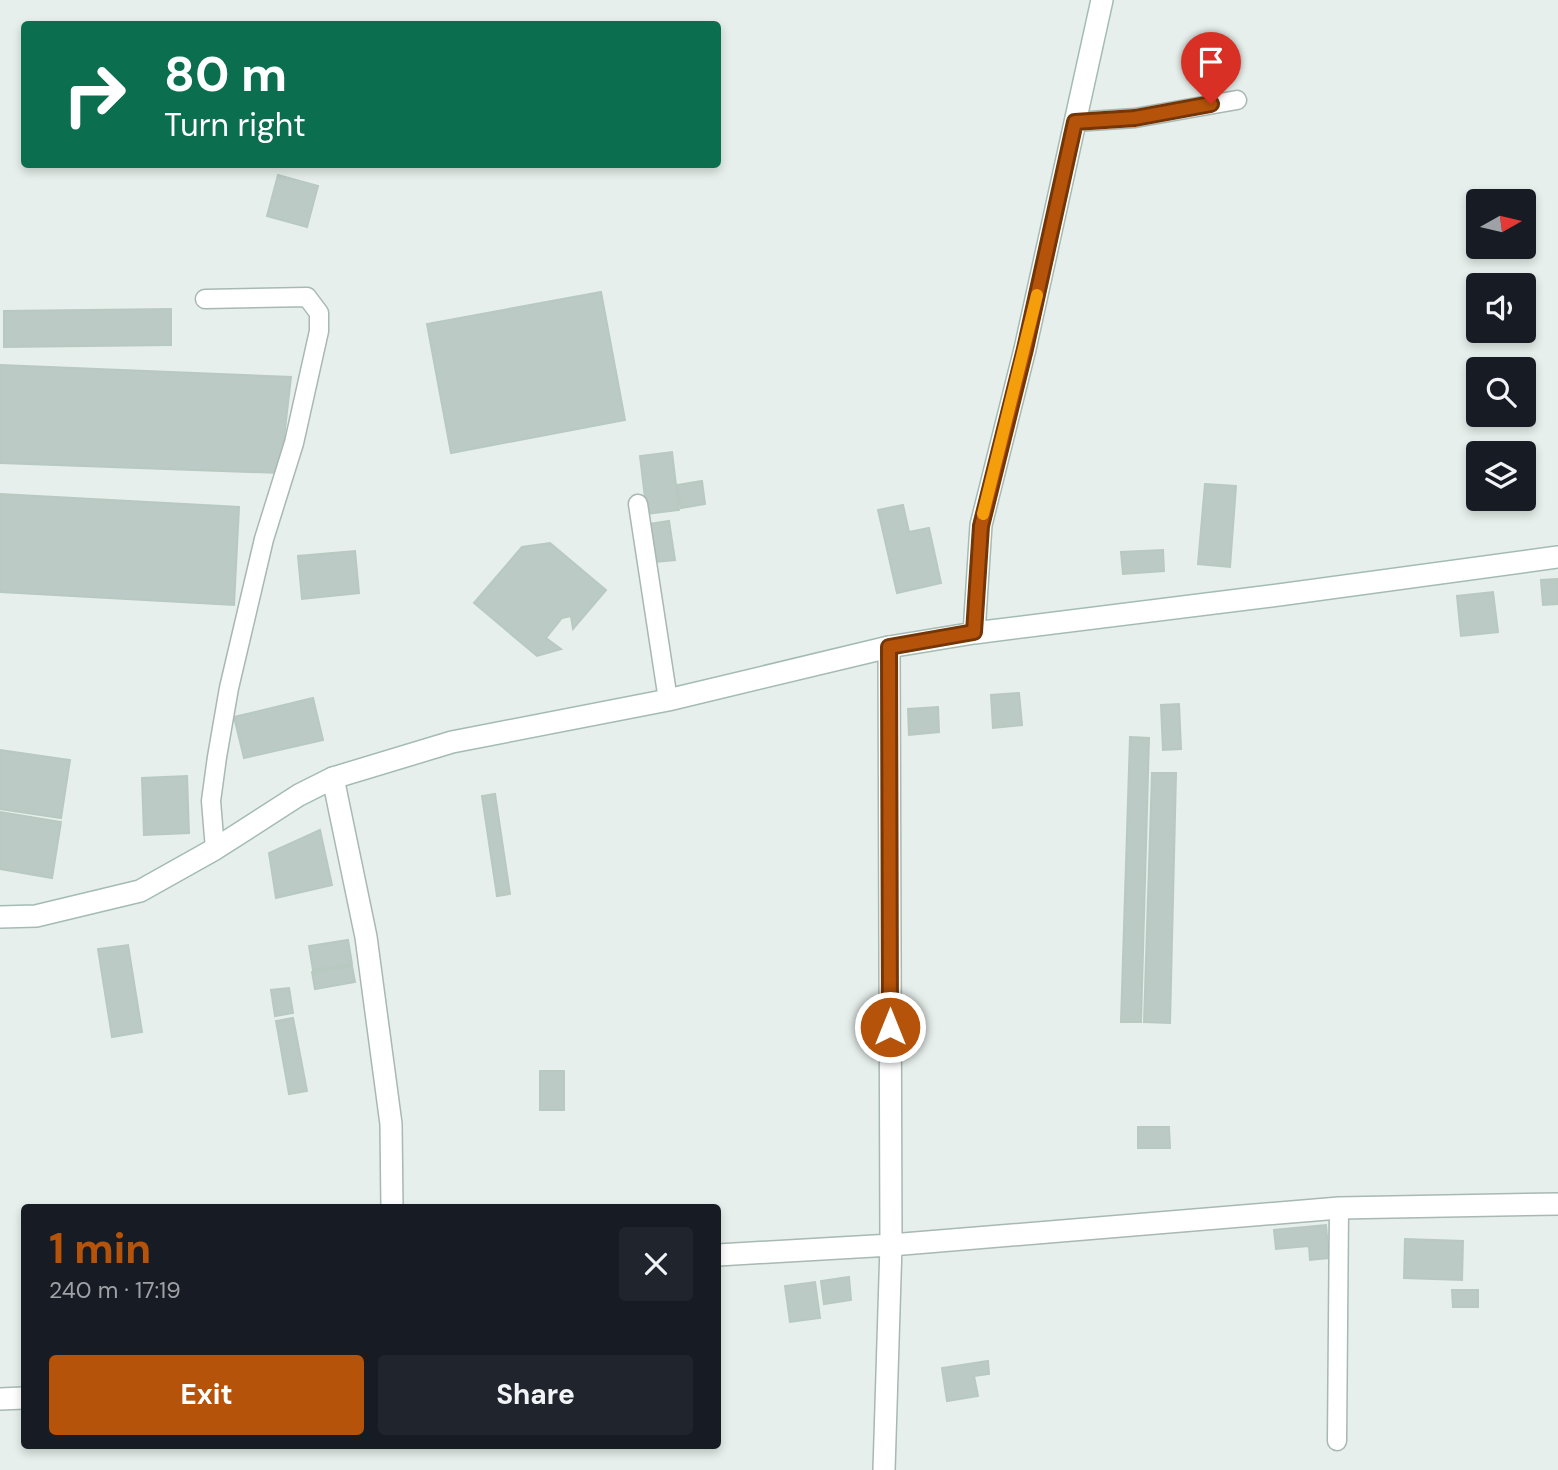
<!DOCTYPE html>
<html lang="en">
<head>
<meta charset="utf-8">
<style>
	body { margin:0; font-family:"DM Sans",sans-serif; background:#20242c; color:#f1f3f6; height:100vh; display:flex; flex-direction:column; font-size:26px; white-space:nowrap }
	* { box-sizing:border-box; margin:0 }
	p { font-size:23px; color:#9ea1a6 }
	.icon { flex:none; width:38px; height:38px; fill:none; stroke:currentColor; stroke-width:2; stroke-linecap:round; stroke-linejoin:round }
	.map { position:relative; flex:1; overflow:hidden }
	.drawer { position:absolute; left:21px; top:1204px; width:700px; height:245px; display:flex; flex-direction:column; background:#171b24; border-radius:7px; box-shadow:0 4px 10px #0003 }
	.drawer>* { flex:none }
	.guide { position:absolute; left:21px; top:21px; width:700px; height:147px; border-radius:7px; box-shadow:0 4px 10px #0003; background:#0b6e4f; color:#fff; overflow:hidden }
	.needle { width:46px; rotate:82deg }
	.buttons { position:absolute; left:1466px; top:189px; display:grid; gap:14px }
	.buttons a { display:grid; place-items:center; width:70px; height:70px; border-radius:7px; background:#171b24; box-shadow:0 4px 10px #0003; font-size:35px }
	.pin { position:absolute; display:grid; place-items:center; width:60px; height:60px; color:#fff; margin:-72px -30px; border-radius:50% 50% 50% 0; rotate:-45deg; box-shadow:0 0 7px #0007 }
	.pin .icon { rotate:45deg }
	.me { position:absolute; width:77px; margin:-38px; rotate:0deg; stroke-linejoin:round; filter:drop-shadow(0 0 5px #0008) }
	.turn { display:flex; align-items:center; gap:24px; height:147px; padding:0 28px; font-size:32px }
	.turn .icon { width:91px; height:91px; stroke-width:2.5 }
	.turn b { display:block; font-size:49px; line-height:60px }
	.round { display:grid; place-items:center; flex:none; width:74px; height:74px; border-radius:7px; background:#20242c }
	.headline { display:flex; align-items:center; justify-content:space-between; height:119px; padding:0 28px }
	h1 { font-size:42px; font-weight:700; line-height:52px; color:#b45309 }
	.action { display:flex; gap:14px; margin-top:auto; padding:14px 28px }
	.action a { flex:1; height:80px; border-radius:7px; background:#b45309; color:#fff; font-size:28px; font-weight:700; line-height:80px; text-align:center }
	.action a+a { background:#20242c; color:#f1f3f6 }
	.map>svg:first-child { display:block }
</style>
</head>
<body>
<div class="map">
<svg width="1558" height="1470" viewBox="0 0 1558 1470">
	<rect width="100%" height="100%" fill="#e6efeb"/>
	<path fill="#bbcac4" stroke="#b8c9c2" stroke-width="2" d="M 278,175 L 318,186 L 307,227 L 267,216 Z
		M 601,292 L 625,420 L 451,453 L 427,324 Z
		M 171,309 L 171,345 L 4,347 L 4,311 Z
		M 0,365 L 291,377 L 280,473 L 0,463 Z
		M 672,452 L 679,510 L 647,514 L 640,456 Z
		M 702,481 L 705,504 L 681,508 L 677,485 Z
		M 1205,484 L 1236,486 L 1230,567 L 1198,564 Z
		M 0,494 L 239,507 L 234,605 L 0,592 Z
		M 903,505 L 909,532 L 929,528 L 941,583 L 897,593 L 878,510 Z
		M 669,521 L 675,560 L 655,562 L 649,524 Z
		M 550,543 L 606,590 L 573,629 L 571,616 L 562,618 L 546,638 L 561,649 L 537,656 L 474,603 L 522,547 Z
		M 1163,550 L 1164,571 L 1123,574 L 1121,552 Z
		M 355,551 L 359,593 L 302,599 L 298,556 Z
		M 1558,579 L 1558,604 L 1543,605 L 1541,580 Z
		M 1493,592 L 1498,632 L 1461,636 L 1457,596 Z
		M 1019,693 L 1022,725 L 993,728 L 991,695 Z
		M 313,698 L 323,740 L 244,758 L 234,717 Z
		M 1179,704 L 1181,749 L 1163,750 L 1161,705 Z
		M 938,707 L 939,732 L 909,735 L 908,709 Z
		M 1130,737 L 1149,738 L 1141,1022 L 1121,1022 Z
		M 0,750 L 70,760 L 61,818 L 0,809 Z
		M 1152,773 L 1176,773 L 1170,1023 L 1144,1022 Z
		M 187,776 L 189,833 L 144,835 L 142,778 Z
		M 495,794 L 510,894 L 497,896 L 482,796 Z
		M 0,812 L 61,822 L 52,878 L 0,869 Z
		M 320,830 L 332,885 L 276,898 L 269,853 Z
		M 348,940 L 352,964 L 313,970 L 309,946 Z
		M 128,945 L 142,1032 L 112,1037 L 98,949 Z
		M 352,966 L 355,982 L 315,989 L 312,972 Z
		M 289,988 L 293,1013 L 275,1016 L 271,990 Z
		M 293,1018 L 307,1091 L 289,1094 L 276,1021 Z
		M 540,1071 L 564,1071 L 564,1110 L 540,1110 Z
		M 1138,1127 L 1169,1127 L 1170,1148 L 1138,1148 Z
		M 1326,1225 L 1329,1258 L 1310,1260 L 1309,1246 L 1276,1249 L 1274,1230 Z
		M 1405,1239 L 1463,1241 L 1462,1280 L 1404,1278 Z
		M 849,1277 L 851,1300 L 824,1304 L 821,1281 Z
		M 815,1282 L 820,1318 L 790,1322 L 785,1286 Z
		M 1452,1290 L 1478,1290 L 1478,1307 L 1453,1307 Z
		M 988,1361 L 989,1374 L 974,1376 L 978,1396 L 947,1401 L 942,1368 Z"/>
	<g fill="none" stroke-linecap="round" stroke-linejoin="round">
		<defs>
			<path id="lane" d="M 1075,122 L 1135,118 L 1237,100
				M 205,299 L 307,297 L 319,313 L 319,331 L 294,443 L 264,539 L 229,688 L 217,757 L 211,801 L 215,849
				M 638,504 L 668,700
				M 1337,1441 L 1339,1208"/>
			<path id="street" d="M 333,778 L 366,937 L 391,1124 L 392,1208
				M 718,1255 L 891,1245 L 1339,1208 L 1558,1204
				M 0,1399 L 24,1398
				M 884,1470 L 891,1245 L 889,647"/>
			<path id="secondary" d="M 974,633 L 981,525 L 1025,349 L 1102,0
				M 0,917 L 36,916 L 140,891 L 215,849 L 299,795 L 333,778 L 452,742 L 668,700 L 889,647 L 974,633 L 1271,596 L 1558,557"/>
		</defs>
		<use href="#lane" stroke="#a8b8b2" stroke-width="21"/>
		<use href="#street" stroke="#a8b8b2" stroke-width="24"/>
		<use href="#secondary" stroke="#a4bbb3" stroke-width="24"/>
		<use href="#lane" stroke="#fff" stroke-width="18"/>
		<use href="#street" stroke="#fff" stroke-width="21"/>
		<use href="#secondary" stroke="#fff" stroke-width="21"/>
	</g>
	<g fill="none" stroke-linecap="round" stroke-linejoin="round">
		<defs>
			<path id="route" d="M 890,1027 L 889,647 L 974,632 L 981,526 L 1025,349 L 1075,122 L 1135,118 L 1211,104"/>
		</defs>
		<use href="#route" stroke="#753606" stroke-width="18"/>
		<use href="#route" stroke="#b45309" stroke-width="12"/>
		<path stroke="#f59e0b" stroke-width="12" d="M 983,514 L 1037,295"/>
	</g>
</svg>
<div class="buttons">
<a><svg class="needle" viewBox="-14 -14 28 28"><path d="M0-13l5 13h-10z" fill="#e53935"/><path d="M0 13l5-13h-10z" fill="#9ea1a6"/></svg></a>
<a><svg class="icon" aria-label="sound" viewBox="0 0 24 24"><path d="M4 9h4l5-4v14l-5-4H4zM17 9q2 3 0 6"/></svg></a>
<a><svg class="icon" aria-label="search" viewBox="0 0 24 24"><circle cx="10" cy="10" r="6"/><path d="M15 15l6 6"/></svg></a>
<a><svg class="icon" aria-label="layers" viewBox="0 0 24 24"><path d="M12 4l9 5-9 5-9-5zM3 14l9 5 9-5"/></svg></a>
</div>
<div class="pin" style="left:1211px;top:104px;background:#d93025"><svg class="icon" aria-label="arrive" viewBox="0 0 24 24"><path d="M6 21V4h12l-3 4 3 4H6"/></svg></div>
<svg class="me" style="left:890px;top:1027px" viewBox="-20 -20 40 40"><circle r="17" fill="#b45309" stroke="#fff" stroke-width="3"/><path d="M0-11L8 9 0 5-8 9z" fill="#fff"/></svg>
<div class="guide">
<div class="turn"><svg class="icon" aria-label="right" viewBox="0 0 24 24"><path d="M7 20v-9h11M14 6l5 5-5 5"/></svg><div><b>80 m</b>Turn right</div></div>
</div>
<section class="drawer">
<div class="headline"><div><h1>1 min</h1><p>240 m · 17:19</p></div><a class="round"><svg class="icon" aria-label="close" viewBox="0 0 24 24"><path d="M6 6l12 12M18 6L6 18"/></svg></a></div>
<div class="action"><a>Exit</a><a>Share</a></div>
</section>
</div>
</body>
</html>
